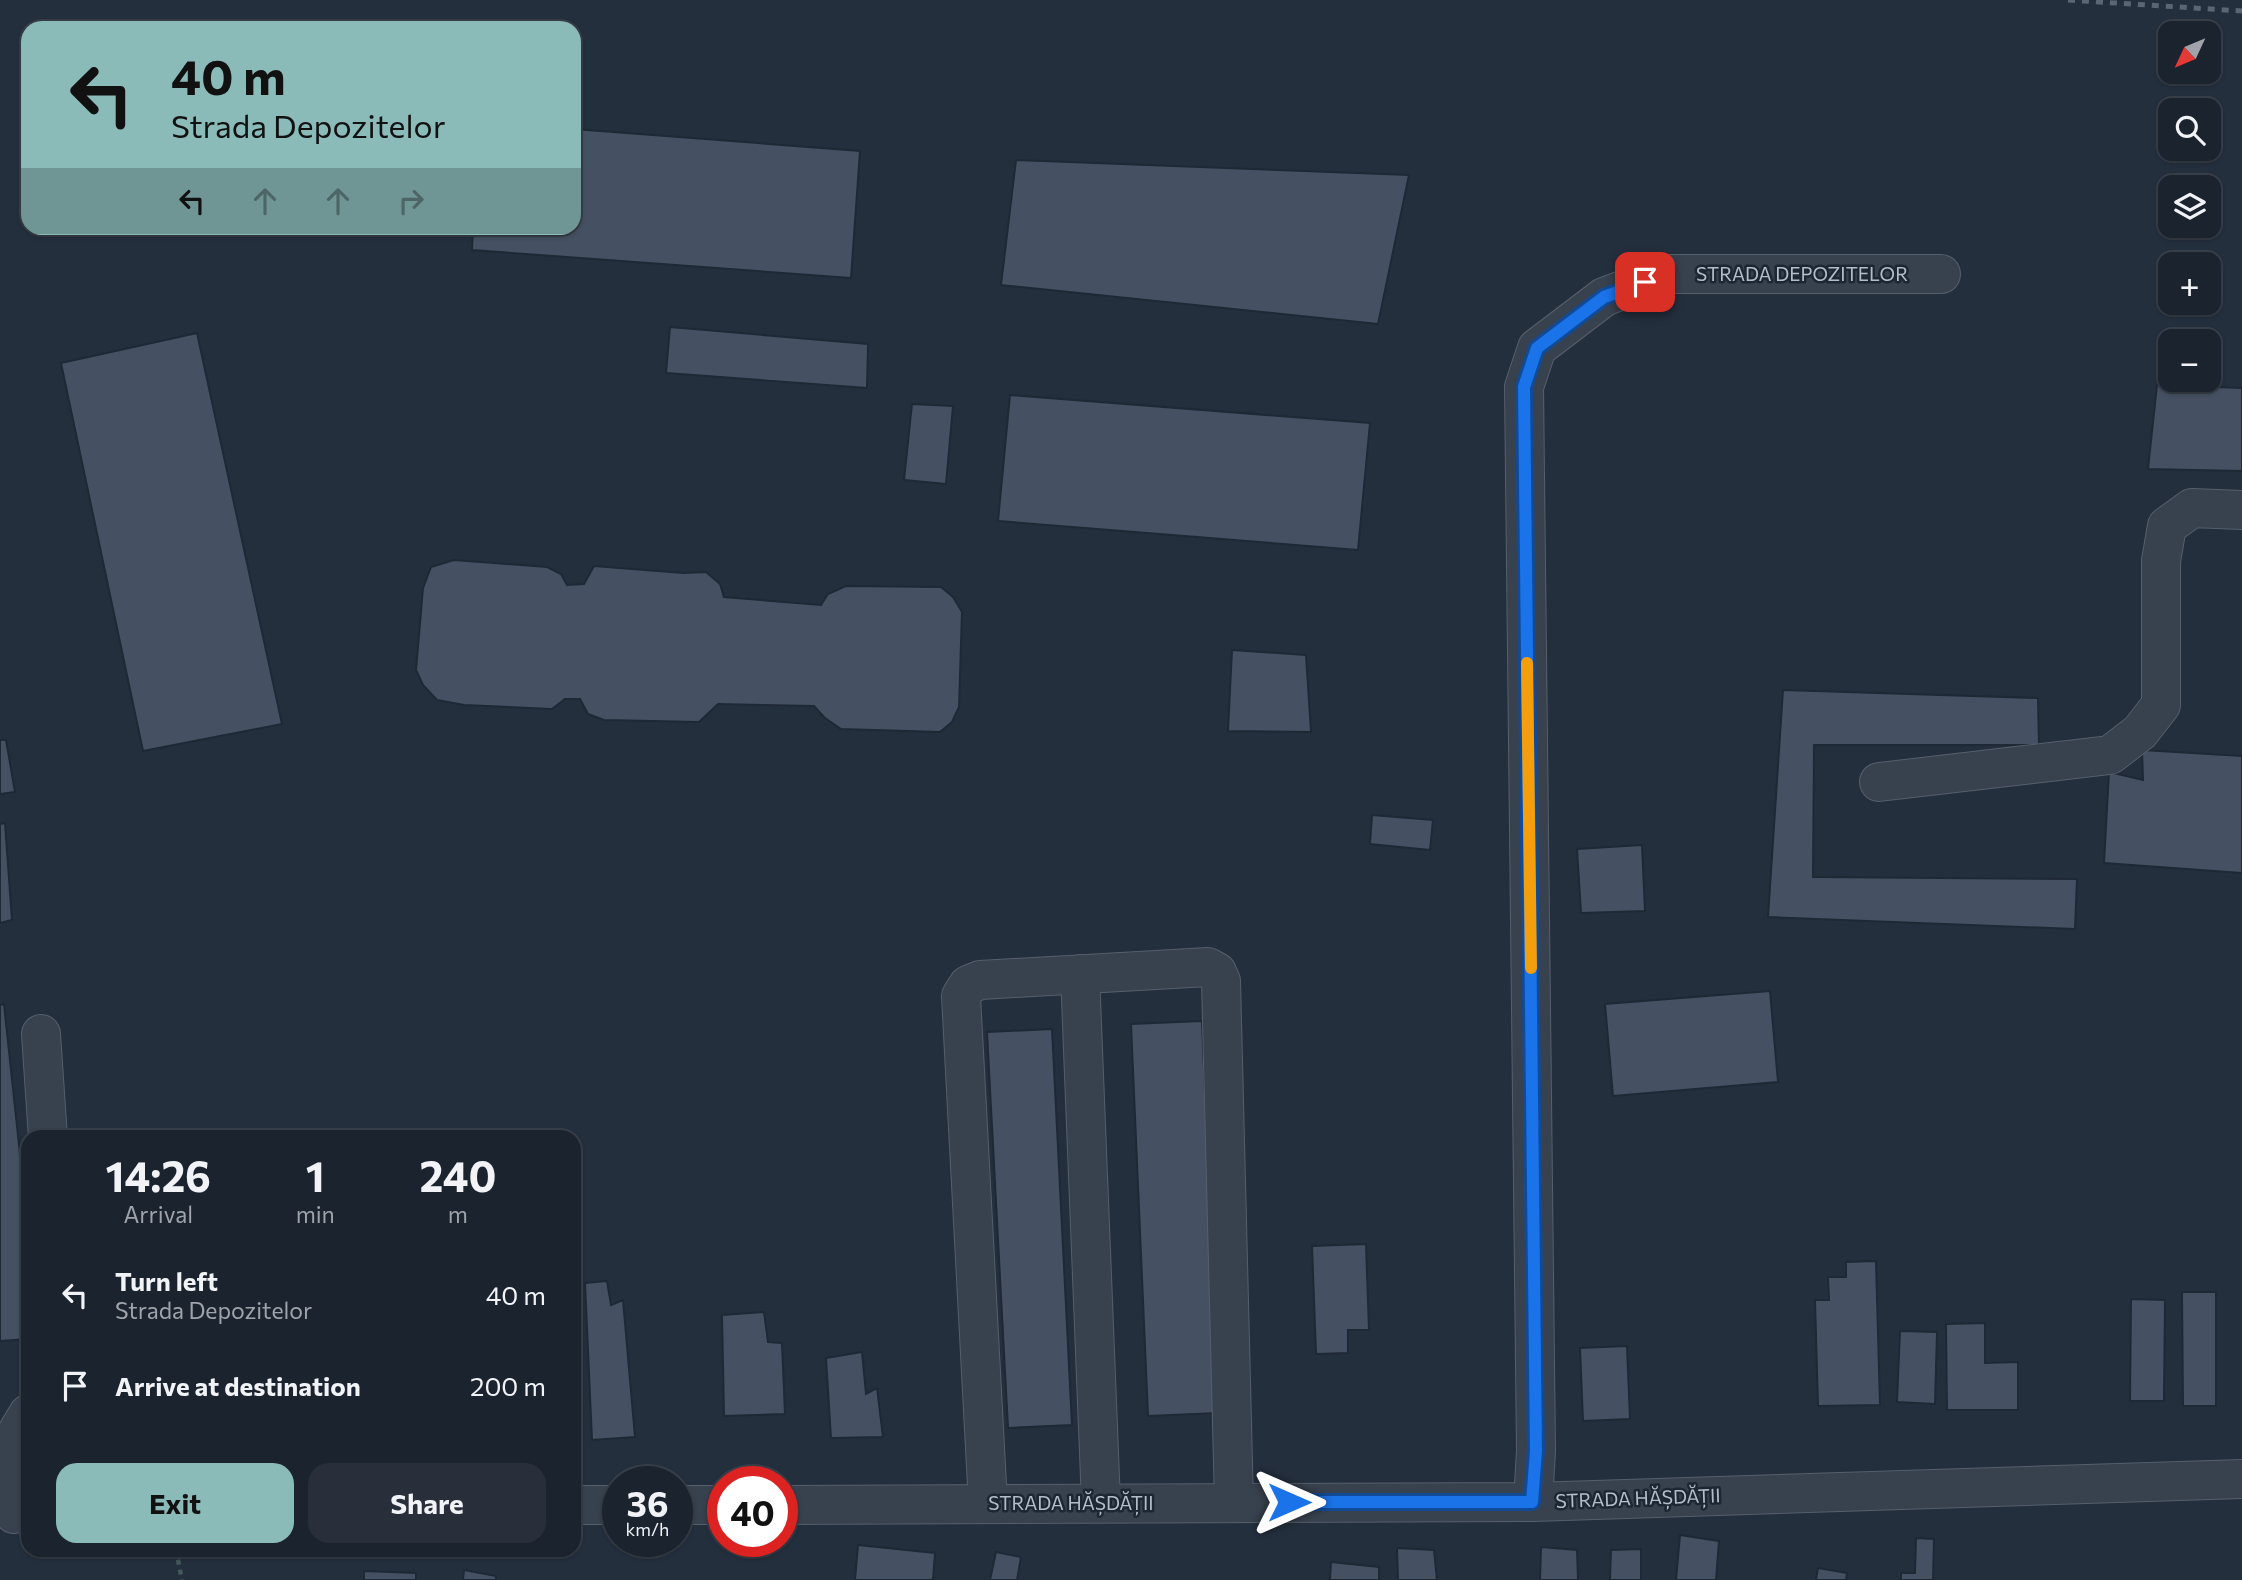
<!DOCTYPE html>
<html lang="en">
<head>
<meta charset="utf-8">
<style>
	body { margin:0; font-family:Commissioner,sans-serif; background:#282f3a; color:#f1f3f6; height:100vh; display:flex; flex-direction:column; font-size:26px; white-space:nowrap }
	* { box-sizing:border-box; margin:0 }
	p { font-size:23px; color:#a0a4aa }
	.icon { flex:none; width:38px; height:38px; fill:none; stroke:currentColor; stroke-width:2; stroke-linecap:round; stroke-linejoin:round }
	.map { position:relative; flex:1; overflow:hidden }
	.side { position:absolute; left:21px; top:1130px; width:560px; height:427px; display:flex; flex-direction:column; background:#1b232e; border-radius:21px; box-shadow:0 2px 5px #0004,0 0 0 2px #39404a }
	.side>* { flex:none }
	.top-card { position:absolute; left:21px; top:21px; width:560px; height:214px; border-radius:21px; box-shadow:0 2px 5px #0004,0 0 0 2px #39404a; background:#8bbbb9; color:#111; overflow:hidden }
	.needle { width:46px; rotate:226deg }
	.buttons { position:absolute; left:2158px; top:21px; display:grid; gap:14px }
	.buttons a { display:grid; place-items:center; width:63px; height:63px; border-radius:14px; background:#1b232e; box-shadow:0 2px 5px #0004,0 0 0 2px #39404a; font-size:35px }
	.speed { position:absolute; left:602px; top:1466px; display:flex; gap:14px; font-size:35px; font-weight:700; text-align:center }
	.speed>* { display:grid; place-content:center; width:91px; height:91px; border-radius:50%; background:#1b232e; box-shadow:0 2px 5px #0004,0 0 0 2px #39404a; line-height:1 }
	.speed small { font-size:18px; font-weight:400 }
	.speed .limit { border:10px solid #d22; background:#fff; color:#111 }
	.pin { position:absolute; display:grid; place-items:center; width:60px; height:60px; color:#fff; margin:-30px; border-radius:14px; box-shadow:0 4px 10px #0006 }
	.me { position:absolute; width:77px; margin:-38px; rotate:90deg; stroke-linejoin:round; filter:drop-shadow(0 0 5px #0008) }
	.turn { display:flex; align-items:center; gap:24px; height:147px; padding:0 35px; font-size:32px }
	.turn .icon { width:91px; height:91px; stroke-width:2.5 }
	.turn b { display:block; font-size:49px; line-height:60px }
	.lanes { display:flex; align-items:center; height:66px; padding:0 35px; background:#0003; justify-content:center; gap:35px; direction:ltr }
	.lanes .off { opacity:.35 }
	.eta { display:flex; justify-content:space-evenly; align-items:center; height:119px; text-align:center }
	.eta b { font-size:42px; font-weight:700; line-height:49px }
	.button { display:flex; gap:14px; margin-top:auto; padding:14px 35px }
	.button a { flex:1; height:80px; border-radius:21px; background:#8bbbb9; color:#111; font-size:28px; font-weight:700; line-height:80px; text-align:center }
	.button a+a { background:#282f3a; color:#f1f3f6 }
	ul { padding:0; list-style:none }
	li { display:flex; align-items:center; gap:21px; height:91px; padding:0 35px }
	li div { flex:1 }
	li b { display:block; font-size:26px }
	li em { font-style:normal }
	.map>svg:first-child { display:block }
</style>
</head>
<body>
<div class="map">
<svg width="2242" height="1580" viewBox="0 0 2242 1580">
	<rect width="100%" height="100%" fill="#242f3e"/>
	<path fill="#455162" stroke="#1f2835" stroke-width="2" d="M 574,129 L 860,151 L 851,278 L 472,250 L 473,228 L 574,228 Z
		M 1016,160 L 1409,175 L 1378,324 L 1001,285 Z
		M 670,327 L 868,344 L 867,388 L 666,373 Z
		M 197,333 L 282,724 L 143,751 L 61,363 Z
		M 2157,385 L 2242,388 L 2242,471 L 2148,469 Z
		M 1010,395 L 1370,423 L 1358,550 L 998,521 Z
		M 912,404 L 953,406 L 946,484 L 904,480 Z
		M 454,560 L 547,567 L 561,574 L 567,585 L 584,584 L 594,566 L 683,573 L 706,572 L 720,584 L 724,597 L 821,605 L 828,594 L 846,586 L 941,587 L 953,597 L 962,612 L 959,707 L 952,722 L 940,732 L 841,729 L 825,718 L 814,706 L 718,704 L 699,722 L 604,720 L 588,714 L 580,699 L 565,699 L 552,709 L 464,705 L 437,700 L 423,685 L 416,670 L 423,588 L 431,567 Z
		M 1232,650 L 1306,655 L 1311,732 L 1228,731 Z
		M 1783,690 L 2038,698 L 2039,745 L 1814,745 L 1813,877 L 2077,879 L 2075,929 L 1768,917 Z
		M 0,740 L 6,740 L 15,792 L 0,794 Z
		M 2142,750 L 2242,756 L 2242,873 L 2104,863 L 2109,772 L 2143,780 Z
		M 1372,815 L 1433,820 L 1430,850 L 1370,844 Z
		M 5,823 L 12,920 L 0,923 L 0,824 Z
		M 1642,845 L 1645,911 L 1581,913 L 1577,849 Z
		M 1770,991 L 1778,1082 L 1613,1096 L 1605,1004 Z
		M 4,1004 L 28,1230 L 28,1339 L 0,1341 L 0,1005 Z
		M 1202,1021 L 1218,1413 L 1148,1416 L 1131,1024 Z
		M 1052,1029 L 1072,1425 L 1008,1428 L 987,1032 Z
		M 1366,1244 L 1369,1330 L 1348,1330 L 1348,1353 L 1316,1354 L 1312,1246 Z
		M 1876,1261 L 1880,1405 L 1818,1406 L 1815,1300 L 1829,1300 L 1828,1277 L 1846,1277 L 1846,1262 Z
		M 607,1281 L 611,1305 L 623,1300 L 635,1437 L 592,1440 L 585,1283 Z
		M 2182,1292 L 2216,1292 L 2216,1406 L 2183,1406 Z
		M 2131,1299 L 2165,1300 L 2164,1401 L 2130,1401 Z
		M 764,1312 L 768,1342 L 782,1343 L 785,1414 L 724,1416 L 722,1315 Z
		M 1985,1323 L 1985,1363 L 2018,1362 L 2018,1410 L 1947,1410 L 1946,1324 Z
		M 1900,1331 L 1937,1332 L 1935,1404 L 1897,1402 Z
		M 1627,1346 L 1630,1419 L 1583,1421 L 1580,1348 Z
		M 862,1352 L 866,1394 L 877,1388 L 883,1437 L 831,1438 L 826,1358 Z
		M 1680,1535 L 1719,1541 L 1716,1580 L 1676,1580 Z
		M 1916,1538 L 1934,1539 L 1933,1580 L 1901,1580 L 1901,1573 L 1915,1573 Z
		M 858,1545 L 935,1553 L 933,1580 L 855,1580 Z
		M 1541,1547 L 1577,1550 L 1578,1580 L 1540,1580 Z
		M 1397,1548 L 1434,1550 L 1437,1580 L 1398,1580 Z
		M 1641,1549 L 1641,1580 L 1610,1580 L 1611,1550 Z
		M 996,1552 L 1021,1557 L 1017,1580 L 990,1580 Z
		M 1331,1562 L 1379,1567 L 1379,1580 L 1330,1580 Z
		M 1818,1568 L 1847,1573 L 1846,1580 L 1816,1580 Z
		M 464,1570 L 496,1576 L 496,1580 L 463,1580 Z
		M 364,1571 L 416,1573 L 416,1580 L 364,1580 Z"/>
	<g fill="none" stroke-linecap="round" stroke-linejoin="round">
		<defs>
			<path id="minor" d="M 1879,782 L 2110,755 L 2140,732 L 2161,705 L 2161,561 L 2167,526 L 2192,508 L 2242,510
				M 1080,974 L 1101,1503
				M 41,1034 L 48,1138
				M 1533,1502 L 1536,1451 L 1524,387 L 1537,348 L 1604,297 L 1665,274 L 1941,274
				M 988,1504 L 961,996 L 968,985 L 980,980 L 1208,967 L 1217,972 L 1221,981 L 1234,1503
				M 574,1505 L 618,1505
				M 677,1505 L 723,1505
				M 782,1505 L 1533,1502 L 2242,1479
				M 14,1514 L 9,1446 L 28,1414"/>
		</defs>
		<use href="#minor" stroke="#565f6c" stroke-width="40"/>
		<path stroke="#44595c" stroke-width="4.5" stroke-dasharray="5 5" stroke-linecap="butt" d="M 176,1550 L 182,1580"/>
		<use href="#minor" stroke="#38414e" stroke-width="38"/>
		<path stroke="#5a6575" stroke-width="5" stroke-dasharray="7 7" stroke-linecap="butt" d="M 2068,0 L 2242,11"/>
	</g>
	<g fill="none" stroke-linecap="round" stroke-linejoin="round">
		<defs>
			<path id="route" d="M 1289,1502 L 1532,1502 L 1536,1451 L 1524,387 L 1537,348 L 1604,297 L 1645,282"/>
		</defs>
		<use href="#route" stroke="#114b97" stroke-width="18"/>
		<use href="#route" stroke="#1a73e8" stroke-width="12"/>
		<path stroke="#f59e0b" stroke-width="12" d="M 1527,663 L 1531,968"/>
	</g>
	<g text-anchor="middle" stroke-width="5" stroke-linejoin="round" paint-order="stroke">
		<g font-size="19" fill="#b4bcc9" stroke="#1d2633">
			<text x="1802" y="281">STRADA DEPOZITELOR</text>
			<text transform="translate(1638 1498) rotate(-2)" y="7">STRADA HĂȘDĂȚII</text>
			<text x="1071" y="1510">STRADA HĂȘDĂȚII</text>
		</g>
	</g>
</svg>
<div class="buttons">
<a><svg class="needle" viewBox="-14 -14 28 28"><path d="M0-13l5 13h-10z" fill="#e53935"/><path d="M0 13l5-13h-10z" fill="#a0a4aa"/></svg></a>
<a><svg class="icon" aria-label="search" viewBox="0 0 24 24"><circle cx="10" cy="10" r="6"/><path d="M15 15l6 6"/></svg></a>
<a><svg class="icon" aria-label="layers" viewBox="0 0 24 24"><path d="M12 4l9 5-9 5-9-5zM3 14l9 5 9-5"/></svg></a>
<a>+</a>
<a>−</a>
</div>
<div class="speed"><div>36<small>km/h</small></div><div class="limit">40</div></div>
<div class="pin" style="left:1645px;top:282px;background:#d93025"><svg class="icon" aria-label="arrive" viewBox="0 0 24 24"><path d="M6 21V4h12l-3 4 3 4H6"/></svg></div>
<svg class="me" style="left:1289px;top:1502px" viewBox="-20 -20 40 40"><path d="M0-17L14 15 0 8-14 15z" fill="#1a73e8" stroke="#fff" stroke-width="4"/></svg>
<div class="top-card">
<div class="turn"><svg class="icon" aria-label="left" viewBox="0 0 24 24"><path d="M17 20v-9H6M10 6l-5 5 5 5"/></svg><div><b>40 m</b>Strada Depozitelor</div></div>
<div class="lanes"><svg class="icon" aria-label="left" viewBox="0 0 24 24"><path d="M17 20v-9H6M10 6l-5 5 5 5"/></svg><svg class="icon off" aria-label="ahead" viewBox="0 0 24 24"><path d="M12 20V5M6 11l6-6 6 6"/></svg><svg class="icon off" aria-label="ahead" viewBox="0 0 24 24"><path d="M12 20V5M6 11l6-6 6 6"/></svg><svg class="icon off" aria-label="right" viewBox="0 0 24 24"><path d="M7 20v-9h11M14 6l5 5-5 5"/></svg></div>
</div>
<section class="side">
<div class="eta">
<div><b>14:26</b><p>Arrival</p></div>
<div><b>1</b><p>min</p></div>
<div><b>240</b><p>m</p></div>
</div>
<ul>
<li><svg class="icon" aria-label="left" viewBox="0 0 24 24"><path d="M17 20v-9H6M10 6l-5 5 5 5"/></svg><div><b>Turn left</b><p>Strada Depozitelor</p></div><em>40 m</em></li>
<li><svg class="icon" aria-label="arrive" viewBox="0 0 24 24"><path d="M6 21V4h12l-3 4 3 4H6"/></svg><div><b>Arrive at destination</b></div><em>200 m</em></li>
</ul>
<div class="button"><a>Exit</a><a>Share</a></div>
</section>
</div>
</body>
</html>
